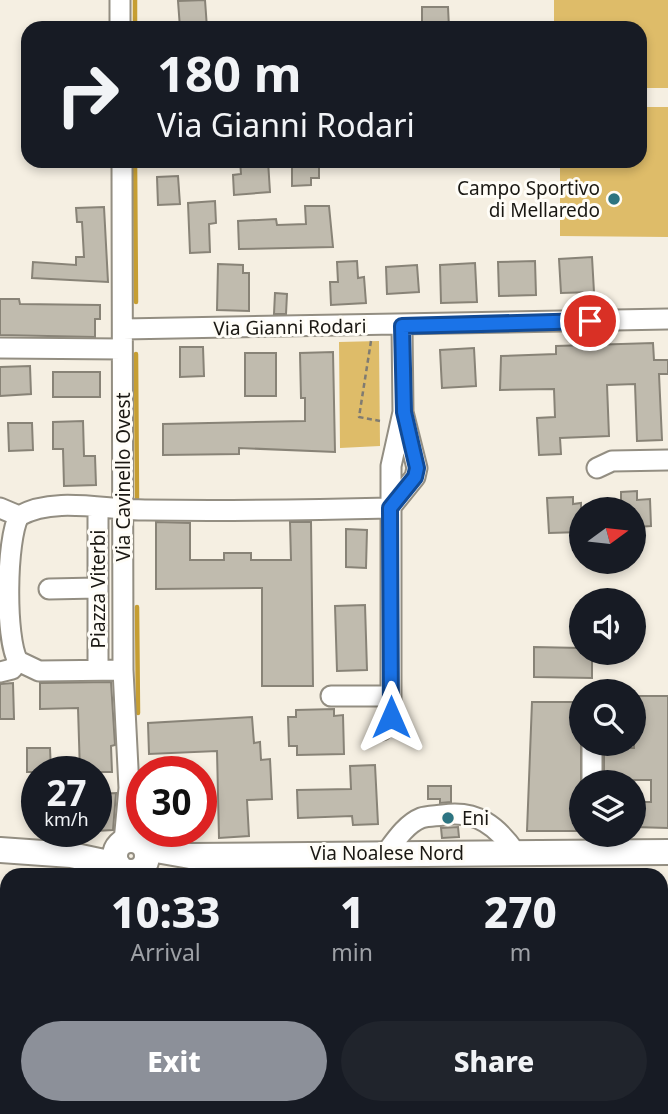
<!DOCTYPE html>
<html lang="en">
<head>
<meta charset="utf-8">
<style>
	body { margin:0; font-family:"Noto Sans",sans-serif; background:#20242c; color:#f1f3f6; height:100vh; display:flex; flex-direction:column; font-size:26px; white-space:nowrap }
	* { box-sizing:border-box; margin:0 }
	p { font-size:23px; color:#9ea1a6 }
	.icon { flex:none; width:38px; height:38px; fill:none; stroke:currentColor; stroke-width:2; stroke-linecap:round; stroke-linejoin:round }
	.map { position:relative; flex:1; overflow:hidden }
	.panel { position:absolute; left:0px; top:868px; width:668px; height:247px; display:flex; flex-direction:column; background:#171b24; border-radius:21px 21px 0 0; box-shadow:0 4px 10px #0003 }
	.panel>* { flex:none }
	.hud { position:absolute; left:21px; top:21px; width:626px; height:147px; border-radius:21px; box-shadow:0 4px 10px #0003; background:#171b24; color:#f1f3f6; overflow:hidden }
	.needle { width:46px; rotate:75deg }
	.tools { position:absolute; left:569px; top:497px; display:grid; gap:14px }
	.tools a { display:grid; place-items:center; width:77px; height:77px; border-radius:50%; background:#171b24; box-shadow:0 4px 10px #0003; font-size:35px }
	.speed { position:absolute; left:21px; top:756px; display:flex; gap:14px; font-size:35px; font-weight:700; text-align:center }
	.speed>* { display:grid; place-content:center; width:91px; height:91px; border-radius:50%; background:#171b24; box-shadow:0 4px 10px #0003; line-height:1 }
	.speed small { font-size:18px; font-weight:400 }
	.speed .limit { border:10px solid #d22; background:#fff; color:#111 }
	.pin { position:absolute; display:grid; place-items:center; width:60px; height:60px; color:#fff; margin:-30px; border:4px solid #fff; border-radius:50%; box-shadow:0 2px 7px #0007 }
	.me { position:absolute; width:77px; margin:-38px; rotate:0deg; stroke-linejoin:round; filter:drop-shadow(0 0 5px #0008) }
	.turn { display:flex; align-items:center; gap:24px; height:147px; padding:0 21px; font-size:32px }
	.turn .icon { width:91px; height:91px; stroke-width:2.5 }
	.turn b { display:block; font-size:49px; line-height:60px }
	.eta { display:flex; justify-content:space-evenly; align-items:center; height:119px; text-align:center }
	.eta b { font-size:42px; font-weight:800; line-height:49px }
	.primary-button { display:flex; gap:14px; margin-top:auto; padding:14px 21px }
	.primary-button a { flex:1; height:80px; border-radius:42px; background:#8c9099; color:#fff; font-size:28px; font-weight:800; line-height:80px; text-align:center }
	.primary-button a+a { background:#20242c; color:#f1f3f6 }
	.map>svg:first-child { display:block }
</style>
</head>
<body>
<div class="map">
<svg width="668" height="1114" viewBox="0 0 668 1114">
	<rect width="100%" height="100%" fill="#f5efe2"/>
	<path fill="#debc69" d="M 554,0 L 668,0 L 668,88 L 641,88 L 640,28 L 554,28 Z
		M 641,107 L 668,107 L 668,237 L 560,236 L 560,161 L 640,161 Z
		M 379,341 L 380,446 L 340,448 L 339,342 Z"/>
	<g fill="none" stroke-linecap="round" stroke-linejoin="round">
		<path stroke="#c69e33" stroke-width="4.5" d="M 135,0 L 135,28
			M 135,161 L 136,302
			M 136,354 L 137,502
			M 137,607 L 138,713"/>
	</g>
	<path fill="#c0bbae" stroke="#888377" stroke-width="2" d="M 205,0 L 207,28 L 180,28 L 178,1 Z
		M 422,7 L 448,7 L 449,28 L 422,28 Z
		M 240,161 L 268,161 L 270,192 L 234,195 L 233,175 L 241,174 Z
		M 292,161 L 319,161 L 319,178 L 311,178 L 311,185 L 292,186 Z
		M 178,176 L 180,204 L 158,205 L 157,177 Z
		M 215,201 L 216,223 L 209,224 L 210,252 L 190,253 L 188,203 Z
		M 305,206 L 329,206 L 333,247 L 239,249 L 238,221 L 276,219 L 277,225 L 306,224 Z
		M 104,207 L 108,282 L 32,278 L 33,262 L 76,265 L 76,257 L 84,257 L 82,222 L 77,222 L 76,208 Z
		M 592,257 L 594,292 L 561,293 L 559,259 Z
		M 357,261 L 358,278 L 364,277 L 366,303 L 331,305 L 330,282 L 338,282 L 337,262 Z
		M 535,261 L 536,295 L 499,296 L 498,262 Z
		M 475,263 L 477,302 L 441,303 L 440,265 Z
		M 218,264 L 243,265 L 243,273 L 249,273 L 249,311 L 217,310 Z
		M 417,265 L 419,292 L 387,294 L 386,267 Z
		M 275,293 L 287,294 L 286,314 L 274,314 Z
		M 0,299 L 19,299 L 20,304 L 100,305 L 100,319 L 95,319 L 95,337 L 0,335 Z
		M 653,343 L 654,360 L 668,360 L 668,374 L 659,374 L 662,440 L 637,441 L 635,384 L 607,385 L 609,436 L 560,438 L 561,454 L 539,455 L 537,418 L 555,417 L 554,389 L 500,390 L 501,356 L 556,354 L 556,346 Z
		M 180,347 L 203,347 L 204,376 L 180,377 Z
		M 474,348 L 476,386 L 442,388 L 440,350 Z
		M 333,352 L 335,452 L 239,448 L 239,454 L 163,455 L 163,424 L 305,421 L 305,398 L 301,398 L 300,353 Z
		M 245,353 L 276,353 L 276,396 L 245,396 Z
		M 30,366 L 31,394 L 0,396 L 0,367 Z
		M 53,372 L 100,372 L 100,397 L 53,397 Z
		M 83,421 L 84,456 L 95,456 L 96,485 L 64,486 L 63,449 L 53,449 L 53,422 Z
		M 8,423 L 32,423 L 33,450 L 9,451 Z
		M 637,491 L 637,500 L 650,499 L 651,526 L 637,527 L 634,509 L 621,509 L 621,492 Z
		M 573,497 L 573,504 L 581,503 L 581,532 L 549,533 L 547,498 Z
		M 156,522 L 190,523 L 190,560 L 224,560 L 224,553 L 251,553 L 251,560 L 291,560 L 290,522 L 311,522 L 313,686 L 262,686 L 262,588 L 156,589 Z
		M 346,529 L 367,530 L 366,568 L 346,567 Z
		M 365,605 L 367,670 L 337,671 L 335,606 Z
		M 534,647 L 581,648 L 581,653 L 592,653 L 592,678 L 534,677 Z
		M 111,682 L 115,745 L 111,746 L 112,772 L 80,772 L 78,708 L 40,709 L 40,683 Z
		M 13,683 L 14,719 L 0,719 L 0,684 Z
		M 634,696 L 668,696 L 668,828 L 634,827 L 634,802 L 651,802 L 651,780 L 604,780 L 604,748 L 634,748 Z
		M 532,702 L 581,702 L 581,831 L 527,831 Z
		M 334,709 L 334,716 L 343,715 L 344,754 L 297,755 L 297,746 L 289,746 L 288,717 L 296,717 L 296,710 Z
		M 252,717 L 254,743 L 260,742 L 261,760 L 270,759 L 272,799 L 247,800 L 249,836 L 219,838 L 217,751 L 149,754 L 148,723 Z
		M 27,748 L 50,748 L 51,772 L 27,772 Z
		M 375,765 L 378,824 L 353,825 L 352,816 L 298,818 L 297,790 L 351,789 L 350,766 Z
		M 428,786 L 451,786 L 451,802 L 440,803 L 440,799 L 428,799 Z
		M 116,793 L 113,830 L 96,831 L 96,794 Z
		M 458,827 L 459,837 L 442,838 L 441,828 Z"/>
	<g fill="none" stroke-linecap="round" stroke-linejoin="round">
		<defs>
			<path id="minor" d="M 120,0 L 120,28
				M 122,161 L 123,670 L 129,788 L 124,842
				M 123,329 L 668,319
				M 0,348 L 122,349
				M 597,468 L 612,461 L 668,460
				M 0,508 L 19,516 C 54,496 105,510 145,510 C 226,511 308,510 390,508
				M 98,508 L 98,670
				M 390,508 L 415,477 L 417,468 L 403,412 L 402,326
				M 19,516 C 6,539 5,639 18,661 L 39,671 L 123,670
				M 49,589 L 97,588
				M 0,672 L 12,669 L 18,661
				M 331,696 L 391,696
				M 382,730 L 391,717 L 391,466 L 403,412
				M 592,782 L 592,744
				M 386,853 C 395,841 406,824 421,818 C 427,816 436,816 443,815 C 477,810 497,826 516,853
				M 135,875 L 136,871
				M 662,1027 L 668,1027
				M 129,1108 L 129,1114
				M 346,1108 L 346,1114"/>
			<path id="major" d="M115 856a16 16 0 1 1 32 0a16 16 0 1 1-32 0Z
				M 145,848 L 190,856 L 668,852
				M 0,850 L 71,855 L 118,865"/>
		</defs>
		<use href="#minor" stroke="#938e82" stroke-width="23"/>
		<use href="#major" stroke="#938e82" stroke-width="28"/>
		<path stroke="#7f7b72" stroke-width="2.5" stroke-dasharray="5 3.5" stroke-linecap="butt" d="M 371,341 L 359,417 L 380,421"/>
		<use href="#minor" stroke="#fff" stroke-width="19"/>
		<use href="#major" stroke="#fff" stroke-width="24"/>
	</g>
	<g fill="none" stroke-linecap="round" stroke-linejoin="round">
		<defs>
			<path id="route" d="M 391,717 L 390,508 L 415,477 L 417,468 L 404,412 L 402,326 L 590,321"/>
		</defs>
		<use href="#route" stroke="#114b97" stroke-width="18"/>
		<use href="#route" stroke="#1a73e8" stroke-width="12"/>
	</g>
	<g fill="#2d7480" stroke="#fffdf7" stroke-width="2.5">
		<circle cx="614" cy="199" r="7"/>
		<circle cx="448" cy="818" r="7"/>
	</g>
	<g text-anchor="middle" stroke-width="6" stroke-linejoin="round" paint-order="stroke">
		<g font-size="19" fill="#1a1813" stroke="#fffdf7" text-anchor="end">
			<text x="600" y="195">Campo Sportivo<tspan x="600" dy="22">di Mellaredo</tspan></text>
			<text x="462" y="825" text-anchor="start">Eni</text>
		</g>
		<g font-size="19" fill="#1a1813" stroke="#fffdf7">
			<text transform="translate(290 327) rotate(-1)" y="7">Via Gianni Rodari</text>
			<text transform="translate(123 477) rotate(-90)" y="7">Via Cavinello Ovest</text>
			<text transform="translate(98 589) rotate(-90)" y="7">Piazza Viterbi</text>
			<text x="387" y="860">Via Noalese Nord</text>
		</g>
	</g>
</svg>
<div class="tools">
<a><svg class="needle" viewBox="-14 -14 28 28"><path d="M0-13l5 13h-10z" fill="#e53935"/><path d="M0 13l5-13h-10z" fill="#9ea1a6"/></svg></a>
<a><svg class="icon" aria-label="sound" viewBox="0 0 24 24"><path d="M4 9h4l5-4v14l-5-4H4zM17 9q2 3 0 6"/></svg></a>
<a><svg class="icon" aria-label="search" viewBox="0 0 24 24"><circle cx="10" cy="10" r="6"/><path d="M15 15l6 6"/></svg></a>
<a><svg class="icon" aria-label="layers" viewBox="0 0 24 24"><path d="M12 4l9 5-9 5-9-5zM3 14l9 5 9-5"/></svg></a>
</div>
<div class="speed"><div>27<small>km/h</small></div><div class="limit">30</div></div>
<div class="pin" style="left:590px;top:321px;background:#d93025"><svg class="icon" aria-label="arrive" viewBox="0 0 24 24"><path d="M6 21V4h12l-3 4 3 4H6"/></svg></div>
<svg class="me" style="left:391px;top:717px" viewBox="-20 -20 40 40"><path d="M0-17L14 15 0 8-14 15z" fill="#1a73e8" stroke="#fff" stroke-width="4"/></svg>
<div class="hud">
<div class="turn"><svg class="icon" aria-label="right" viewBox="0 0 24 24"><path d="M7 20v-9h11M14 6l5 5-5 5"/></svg><div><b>180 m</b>Via Gianni Rodari</div></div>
</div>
<section class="panel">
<div class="eta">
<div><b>10:33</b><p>Arrival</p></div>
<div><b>1</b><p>min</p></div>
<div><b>270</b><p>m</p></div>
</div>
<div class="primary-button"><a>Exit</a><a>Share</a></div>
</section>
</div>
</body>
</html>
